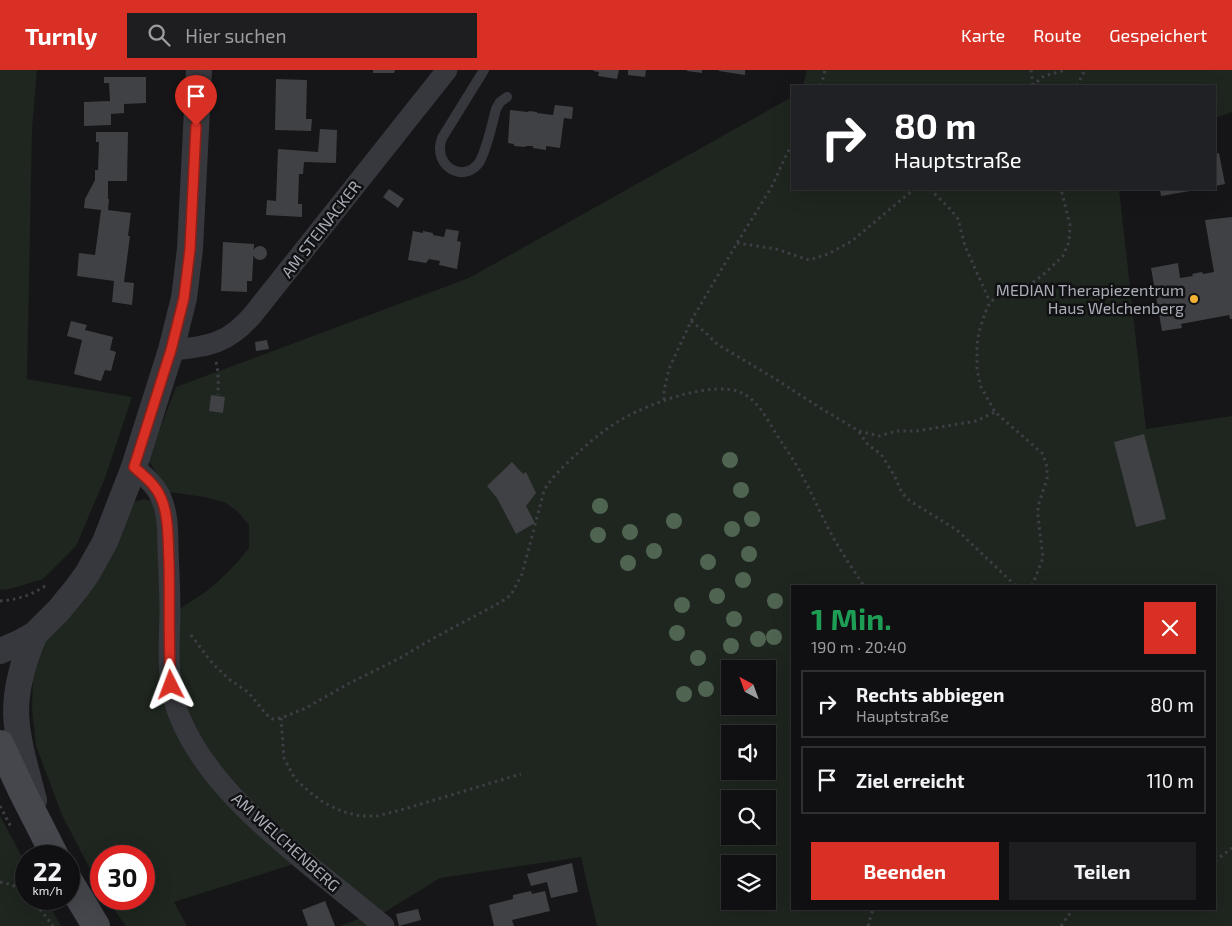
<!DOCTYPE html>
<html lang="de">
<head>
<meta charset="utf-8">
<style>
	body { margin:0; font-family:"Exo 2",sans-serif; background:#1e1e20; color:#f1f3f6; height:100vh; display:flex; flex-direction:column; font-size:19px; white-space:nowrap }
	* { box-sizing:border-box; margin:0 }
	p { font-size:16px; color:#9c9d9f }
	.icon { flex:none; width:28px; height:28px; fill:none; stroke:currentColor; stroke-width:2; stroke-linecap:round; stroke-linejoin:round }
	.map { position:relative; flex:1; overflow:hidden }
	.drawer { position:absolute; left:791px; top:515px; width:425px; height:325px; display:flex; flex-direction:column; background:#101012; border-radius:0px; box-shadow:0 5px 20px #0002,0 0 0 1px #303032 }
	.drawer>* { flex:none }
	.banner { position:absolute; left:791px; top:15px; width:425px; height:105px; border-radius:0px; box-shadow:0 5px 20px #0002,0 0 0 1px #303032; background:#202124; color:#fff; overflow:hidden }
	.needle { width:32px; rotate:319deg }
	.controls { position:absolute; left:721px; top:590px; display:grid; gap:10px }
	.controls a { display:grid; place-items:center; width:55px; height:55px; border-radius:0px; background:#101012; box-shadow:0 5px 20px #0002,0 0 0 1px #303032; font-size:25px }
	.speed { position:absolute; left:15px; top:775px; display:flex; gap:10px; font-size:25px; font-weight:700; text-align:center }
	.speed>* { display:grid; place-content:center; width:65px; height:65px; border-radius:50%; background:#101012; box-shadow:0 5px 20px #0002,0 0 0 1px #303032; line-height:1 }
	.speed small { font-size:12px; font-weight:400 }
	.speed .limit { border:8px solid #d22; background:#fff; color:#111 }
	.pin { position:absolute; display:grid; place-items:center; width:42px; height:42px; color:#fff; margin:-51px -21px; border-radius:50% 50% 50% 0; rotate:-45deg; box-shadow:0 0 5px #0007 }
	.pin .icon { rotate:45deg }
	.me { position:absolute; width:55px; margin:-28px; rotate:357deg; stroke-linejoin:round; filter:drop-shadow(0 0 4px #0008) }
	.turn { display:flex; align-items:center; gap:18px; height:105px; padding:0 20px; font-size:22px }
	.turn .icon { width:65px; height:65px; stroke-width:2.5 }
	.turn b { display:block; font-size:35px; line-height:42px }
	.round { display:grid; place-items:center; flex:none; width:52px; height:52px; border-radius:0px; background:#1e1e20 }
	.overview { display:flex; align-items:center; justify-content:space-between; height:85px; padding:0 20px }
	h1 { font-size:30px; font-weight:700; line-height:38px; color:#1e9e55 }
	.cta { display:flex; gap:10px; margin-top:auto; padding:10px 20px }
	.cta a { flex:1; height:58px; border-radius:0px; background:#d93025; color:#fff; font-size:20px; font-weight:700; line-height:58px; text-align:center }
	.cta a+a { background:#1e1e20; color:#f1f3f6 }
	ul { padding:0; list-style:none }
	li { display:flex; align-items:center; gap:15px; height:68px; margin:0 10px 8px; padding:0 10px; border:2px solid #303032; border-radius:0px }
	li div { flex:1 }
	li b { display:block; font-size:19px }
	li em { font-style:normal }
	header { display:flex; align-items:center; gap:30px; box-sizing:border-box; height:70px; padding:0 25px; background:#d93025; color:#fff }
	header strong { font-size:24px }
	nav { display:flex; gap:28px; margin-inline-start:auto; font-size:18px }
	.search { width:350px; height:45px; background:#1e1e20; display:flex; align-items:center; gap:12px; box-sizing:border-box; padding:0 18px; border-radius:0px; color:#9c9d9f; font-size:19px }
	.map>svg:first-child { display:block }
</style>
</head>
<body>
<header>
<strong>Turnly</strong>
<div class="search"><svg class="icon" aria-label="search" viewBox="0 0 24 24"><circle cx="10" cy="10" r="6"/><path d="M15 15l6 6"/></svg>Hier suchen</div>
<nav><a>Karte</a><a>Route</a><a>Gespeichert</a></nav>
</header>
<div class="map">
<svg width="1232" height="856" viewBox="0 0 1232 856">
	<rect width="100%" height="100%" fill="#161618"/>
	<path fill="#1e261f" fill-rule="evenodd" d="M 0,0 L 37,0 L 32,59 L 27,309 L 132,327 L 105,408 L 76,476 L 43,509 L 6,520 L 0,519 Z
		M 807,0 L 1232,0 L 1232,42 L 1215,48 L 1215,16 L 803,16 Z
		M 792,27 L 792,119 L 1119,119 L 1146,359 L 1232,346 L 1232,856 L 597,856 L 581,787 L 440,808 L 380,845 L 258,744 L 205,679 L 180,625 L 173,546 C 183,535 196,529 208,520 C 223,508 237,493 249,478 L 249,455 L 238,442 L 226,433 L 205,427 L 169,422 L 148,390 L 176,317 L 469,208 ZM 792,516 L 1215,516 L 1215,839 L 792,839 ZM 730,599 L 768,599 L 768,636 L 730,636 ZM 730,664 L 768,664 L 768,701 L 730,701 ZM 730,729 L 768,729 L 768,766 L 730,766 ZM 730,794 L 768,794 L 768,831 L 730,831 Z
		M 144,429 L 157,433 L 173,645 L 297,793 L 174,832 L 187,856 L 126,856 L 107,830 L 106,829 L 144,829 L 144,786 L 101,786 L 101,820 L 62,745 L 36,676 L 32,639 L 33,605 L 45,568 L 134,432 Z
		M 0,746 L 26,794 L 26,829 L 46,829 L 61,856 L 0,856 Z
		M 363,847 L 374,856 L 340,856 Z"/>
	<path fill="#404145" d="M 373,0 L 395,0 L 394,3 L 373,3 Z
		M 594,0 L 619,0 L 617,9 L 598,6 L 599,2 L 593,1 Z
		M 628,0 L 646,0 L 645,7 L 628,5 Z
		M 687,0 L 702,0 L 702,3 L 687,1 Z
		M 719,0 L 745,0 L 745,5 L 719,1 Z
		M 104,7 L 146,7 L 146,33 L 124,34 L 124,43 L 111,44 L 111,55 L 84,56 L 84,32 L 110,31 L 109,13 L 104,13 Z
		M 276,9 L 307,10 L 306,49 L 312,49 L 311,61 L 275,60 Z
		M 555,35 L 573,37 L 572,49 L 564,48 L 560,78 L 546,76 L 546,80 L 533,78 L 533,76 L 526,76 L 525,77 L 514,76 L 514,74 L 508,73 L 510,40 L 528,42 L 529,41 L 537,42 L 537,43 L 553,45 Z
		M 320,59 L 337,60 L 336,93 L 304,92 L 303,104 L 299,104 L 298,134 L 302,134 L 302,147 L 266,145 L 267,130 L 276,131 L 278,79 L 318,82 Z
		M 96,62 L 128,62 L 127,111 L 108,111 L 108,129 L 109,129 L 108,140 L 131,143 L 128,166 L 130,166 L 124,212 L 134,213 L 132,235 L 112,232 L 114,211 L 77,206 L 79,183 L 95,185 L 98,163 L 101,140 L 84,138 L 85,129 L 95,110 L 95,100 L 98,100 L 99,72 L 96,72 Z
		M 1219,83 L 1225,114 L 1215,116 L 1215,84 Z
		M 389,119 L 404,129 L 398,138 L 383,127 Z
		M 1160,119 L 1196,119 L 1196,120 L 1161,126 Z
		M 1232,147 L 1232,249 L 1230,249 L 1229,245 L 1181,254 L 1182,258 L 1162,261 L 1151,198 L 1178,193 L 1180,208 L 1193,206 L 1192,204 L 1202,202 L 1203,204 L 1214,202 L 1205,150 Z
		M 446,159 L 459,161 L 457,171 L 461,172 L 457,199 L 439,195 L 440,191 L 429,189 L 426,193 L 408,190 L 413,161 L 423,163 L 423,161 L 433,163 L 433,165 L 444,167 Z
		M 223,172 L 254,174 L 252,211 L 247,211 L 247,222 L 221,221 Z
		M253 183a7 7 0 1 1 14 0a7 7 0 1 1-14 0Z
		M 71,251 L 87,255 L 85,260 L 113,267 L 110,280 L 116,282 L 111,301 L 105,300 L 101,311 L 74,304 L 82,270 L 67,266 Z
		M 267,270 L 269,279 L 256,281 L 255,272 Z
		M 211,325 L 225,327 L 223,343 L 209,341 Z
		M 1144,364 L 1166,449 L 1136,457 L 1114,372 Z
		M 512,392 L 523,404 L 526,402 L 536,423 L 526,436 L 535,453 L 516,464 L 497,428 L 487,416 Z
		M 572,793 L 578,822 L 551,828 L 547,812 L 531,816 L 527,804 Z
		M 531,821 L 532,824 L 545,821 L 550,841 L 512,850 L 514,856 L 494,856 L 489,835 L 513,829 L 513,825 Z
		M 325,831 L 335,856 L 308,856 L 302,840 Z
		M 418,839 L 421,850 L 399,856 L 396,844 Z"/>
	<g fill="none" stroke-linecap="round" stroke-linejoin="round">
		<path stroke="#3d3f44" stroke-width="3" stroke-dasharray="2.5 4" stroke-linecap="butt" d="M 1031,0 L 1033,16
			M 821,16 L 825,0
			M 1032,16 L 1044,6 L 1066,0
			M 1077,16 L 1085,0
			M 930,119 L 951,140 L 958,149 L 965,176 L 990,232
			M 737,173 L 776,179 L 809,190 L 828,184 L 852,171 L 914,119
			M 691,251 L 706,263 L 717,274 L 777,310 L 822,339 L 859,361 L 879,366 L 897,361 L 917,361 L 976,351 L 995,342
			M 216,292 C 219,303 218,314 218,325
			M 664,330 L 664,321 L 669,299 L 691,251 L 737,173 L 771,118 L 792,73
			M 859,362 L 868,375 L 881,384 L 894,405 L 902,423 L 910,431 L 957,460 L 1016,516
			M 1032,516 L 1043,488 L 1038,446 L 1038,436 L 1047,409 L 1047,397 L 1043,384 L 995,342 L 981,317 L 977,300 L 977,275 L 979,262 L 985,243 L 990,232 L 997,227 L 1013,222 L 1032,213 L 1044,204 L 1063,186 L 1069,172 L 1070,155 L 1061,119
			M 0,531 C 18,530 34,524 48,514
			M 191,565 L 213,594 L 230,610 L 248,622 L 266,644 L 272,649 L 281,648 L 306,638 L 346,615 L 400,588 L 432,569 L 501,532 L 511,525 L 522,504 L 544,421 C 549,411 557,403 565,395 C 589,372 608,355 638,341 C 663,329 714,312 740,322 C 758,330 767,349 777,365 C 785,378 794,390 801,403 C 813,426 823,449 835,471 C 844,486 854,501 864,516
			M 281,648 L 284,688 L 295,709 L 311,723 L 323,732 L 341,741 L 360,746 L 377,746 L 401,740 L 521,704
			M 0,736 L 12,759
			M 1215,791 L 1232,778
			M 0,812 C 11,814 18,817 26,824
			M 32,829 L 53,856
			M 868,856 L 873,839
			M 1061,856 L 1073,839"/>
		<path stroke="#37383d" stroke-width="10" d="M 484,0 L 442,68 C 432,94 461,114 478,94 C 485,86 493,51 496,39 L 500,32 L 507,27"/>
		<path stroke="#37383d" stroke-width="21" d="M 171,280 C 209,277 230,273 255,242 L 447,0
			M 134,397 C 144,406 156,415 161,428 C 168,443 168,463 168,480 C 169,502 170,523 170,545 C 169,580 166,617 181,650 C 207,711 266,760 316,801 C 339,819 362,838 384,856"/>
		<path stroke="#37383d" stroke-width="26" d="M 0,581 L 19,573 L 35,564 L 59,540 L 77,518 L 87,504 L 105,472 L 134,397 L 171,280 L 184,228 L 190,179 L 199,0
			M 34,730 C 27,702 17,672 16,643 C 16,615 24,589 35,564"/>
		<path stroke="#45474d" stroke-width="28" d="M 0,674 L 23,723 L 55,786
			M 69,811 L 96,856"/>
	</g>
	<g fill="#506452">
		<circle cx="730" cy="390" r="8"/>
		<circle cx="741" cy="420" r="8"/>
		<circle cx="600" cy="436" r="8"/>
		<circle cx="752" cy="449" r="8"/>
		<circle cx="674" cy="451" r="8"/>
		<circle cx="732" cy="459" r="8"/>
		<circle cx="630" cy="462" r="8"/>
		<circle cx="598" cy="465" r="8"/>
		<circle cx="654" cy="481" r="8"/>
		<circle cx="749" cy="484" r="8"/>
		<circle cx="708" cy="492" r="8"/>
		<circle cx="628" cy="493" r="8"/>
		<circle cx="743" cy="510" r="8"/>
		<circle cx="717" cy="526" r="8"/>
		<circle cx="775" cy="531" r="8"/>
		<circle cx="682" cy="535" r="8"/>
		<circle cx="734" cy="549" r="8"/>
		<circle cx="677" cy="563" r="8"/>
		<circle cx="774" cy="567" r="8"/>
		<circle cx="758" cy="569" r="8"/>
		<circle cx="731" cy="576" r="8"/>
		<circle cx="698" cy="588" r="8"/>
		<circle cx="706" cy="619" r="8"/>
		<circle cx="684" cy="624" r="8"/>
	</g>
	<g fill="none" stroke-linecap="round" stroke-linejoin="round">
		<defs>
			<path id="route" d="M 171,615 C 168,574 170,533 169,492 C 168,474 169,445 161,428 C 156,415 144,406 134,397 L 171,280 L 184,228 L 190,179 L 196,56"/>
		</defs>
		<use href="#route" stroke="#8d1f18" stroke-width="12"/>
		<use href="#route" stroke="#d93025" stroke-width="9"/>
	</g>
	<circle fill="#f2b134" stroke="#111113" stroke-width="2" cx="1194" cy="229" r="5"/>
	<g text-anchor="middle" stroke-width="5" stroke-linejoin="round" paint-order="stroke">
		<g font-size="16" fill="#a8adb8" stroke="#111113">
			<text transform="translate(321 159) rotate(-52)" y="6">AM STEINACKER</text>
			<text transform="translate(286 772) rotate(42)" y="6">AM WELCHENBERG</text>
		</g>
		<g font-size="16" fill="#a8adb8" stroke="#111113" text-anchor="end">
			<text x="1184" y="226">MEDIAN Therapiezentrum<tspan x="1184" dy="18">Haus Welchenberg</tspan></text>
		</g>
	</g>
</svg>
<div class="controls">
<a><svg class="needle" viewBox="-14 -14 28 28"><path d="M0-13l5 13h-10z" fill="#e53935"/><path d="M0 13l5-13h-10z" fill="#9c9d9f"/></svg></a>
<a><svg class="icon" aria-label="sound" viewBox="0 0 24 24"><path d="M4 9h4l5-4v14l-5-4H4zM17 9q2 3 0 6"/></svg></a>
<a><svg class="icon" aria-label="search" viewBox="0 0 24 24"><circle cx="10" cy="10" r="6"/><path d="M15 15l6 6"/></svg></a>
<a><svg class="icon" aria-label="layers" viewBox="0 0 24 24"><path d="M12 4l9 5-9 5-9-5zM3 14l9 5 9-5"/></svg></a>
</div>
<div class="speed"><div>22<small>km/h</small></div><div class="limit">30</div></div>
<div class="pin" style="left:196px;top:56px;background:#d93025"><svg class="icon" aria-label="arrive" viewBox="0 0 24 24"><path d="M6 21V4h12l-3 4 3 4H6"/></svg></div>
<svg class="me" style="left:171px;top:615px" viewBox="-20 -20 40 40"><path d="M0-17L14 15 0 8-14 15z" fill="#d93025" stroke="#fff" stroke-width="4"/></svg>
<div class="banner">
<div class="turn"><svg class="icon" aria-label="right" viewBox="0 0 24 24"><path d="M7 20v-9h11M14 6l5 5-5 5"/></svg><div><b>80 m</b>Hauptstraße</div></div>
</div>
<section class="drawer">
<div class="overview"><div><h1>1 Min.</h1><p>190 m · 20:40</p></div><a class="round" style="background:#d93025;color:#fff"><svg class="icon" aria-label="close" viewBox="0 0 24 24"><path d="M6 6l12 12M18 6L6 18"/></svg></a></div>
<ul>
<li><svg class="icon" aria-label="right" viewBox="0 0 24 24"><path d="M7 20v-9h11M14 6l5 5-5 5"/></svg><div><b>Rechts abbiegen</b><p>Hauptstraße</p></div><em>80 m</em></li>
<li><svg class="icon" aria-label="arrive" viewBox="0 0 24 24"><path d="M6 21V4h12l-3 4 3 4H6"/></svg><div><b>Ziel erreicht</b></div><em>110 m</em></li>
</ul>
<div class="cta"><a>Beenden</a><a>Teilen</a></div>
</section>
</div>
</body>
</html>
